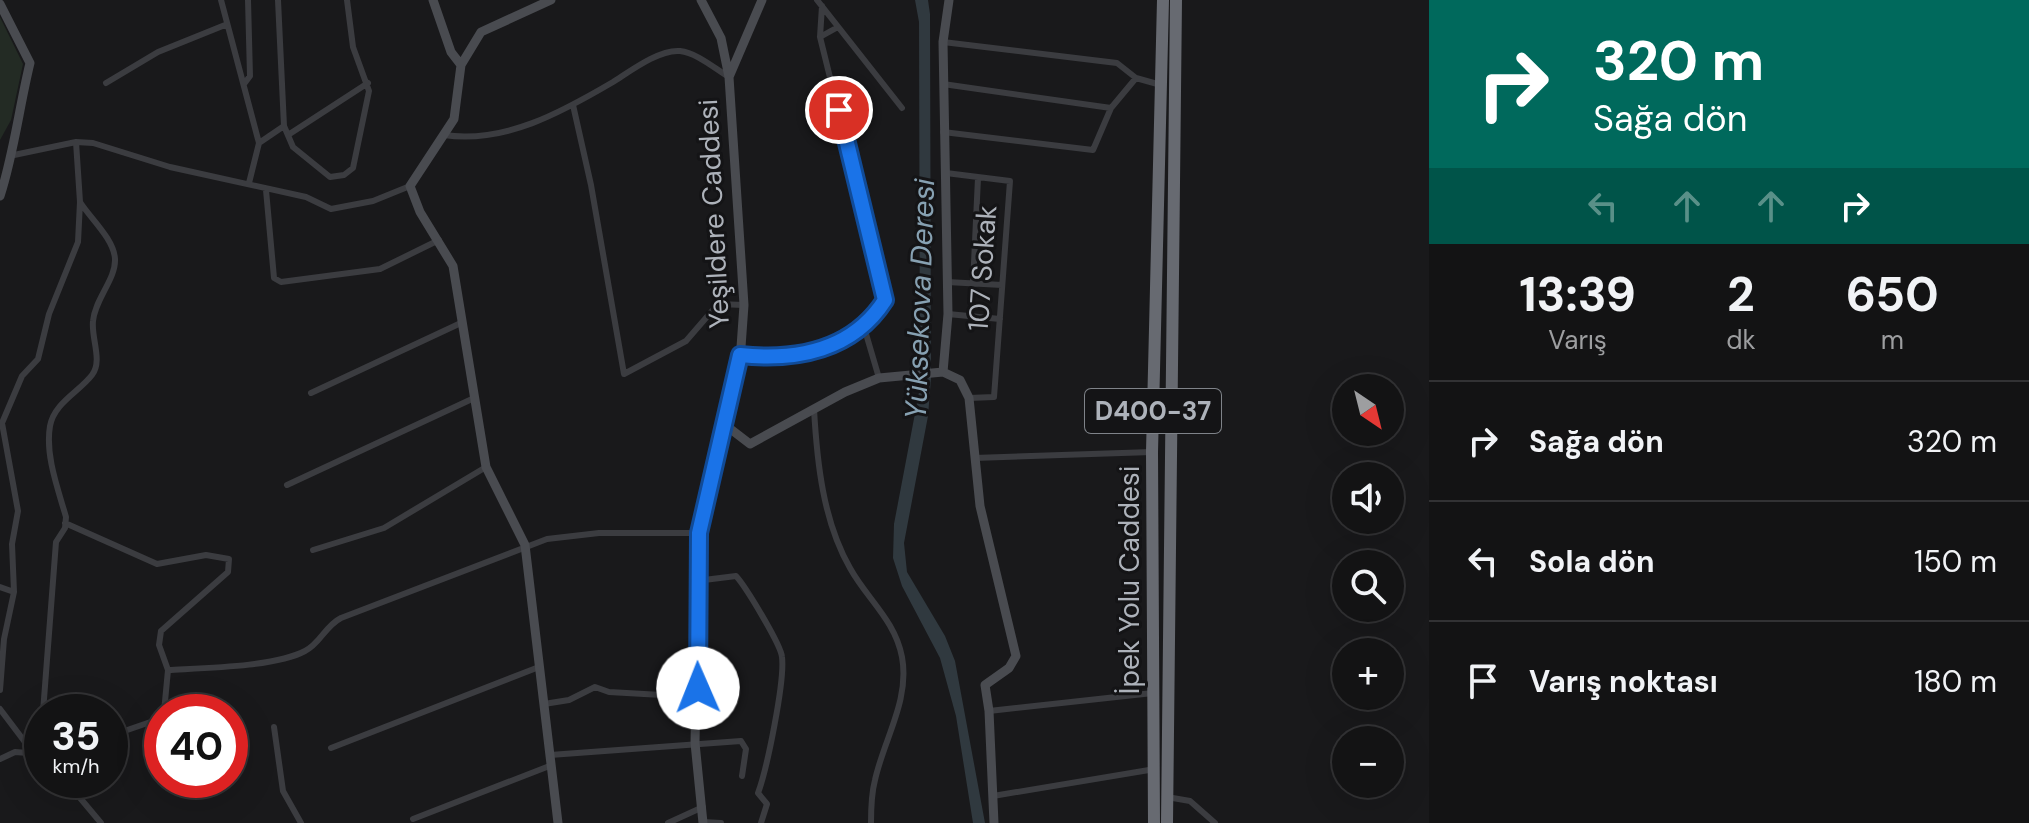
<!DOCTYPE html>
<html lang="tr">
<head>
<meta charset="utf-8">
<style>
	body { margin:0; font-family:"DM Sans",sans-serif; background:#202022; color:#f1f3f6; height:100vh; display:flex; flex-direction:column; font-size:30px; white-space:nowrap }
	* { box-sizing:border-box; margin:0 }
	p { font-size:26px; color:#9d9ea0 }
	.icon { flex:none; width:44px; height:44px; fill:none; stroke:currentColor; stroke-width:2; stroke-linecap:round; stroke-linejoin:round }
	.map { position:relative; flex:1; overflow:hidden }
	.sheet { display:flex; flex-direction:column; background:#131314; width:600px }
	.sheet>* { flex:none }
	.banner { background:#00695c; color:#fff; overflow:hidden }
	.needle { width:52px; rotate:145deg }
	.fabs { position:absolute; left:1332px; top:374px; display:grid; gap:16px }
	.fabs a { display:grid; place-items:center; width:72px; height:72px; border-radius:50%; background:#131314; box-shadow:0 8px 32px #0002,0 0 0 2px #323234; font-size:40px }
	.speed { position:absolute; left:24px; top:694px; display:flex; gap:16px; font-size:40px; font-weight:700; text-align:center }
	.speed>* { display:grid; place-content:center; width:104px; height:104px; border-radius:50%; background:#131314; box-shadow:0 8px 32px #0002,0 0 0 2px #323234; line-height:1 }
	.speed small { font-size:20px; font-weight:400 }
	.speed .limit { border:12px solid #d22; background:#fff; color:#111 }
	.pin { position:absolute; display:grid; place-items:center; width:68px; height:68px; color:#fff; margin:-34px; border:4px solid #fff; border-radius:50%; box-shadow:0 2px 8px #0007 }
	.me { position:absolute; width:88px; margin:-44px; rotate:359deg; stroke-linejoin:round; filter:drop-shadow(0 0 6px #0008) }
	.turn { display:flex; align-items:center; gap:28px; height:168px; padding:0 32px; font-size:36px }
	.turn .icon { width:104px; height:104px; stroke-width:2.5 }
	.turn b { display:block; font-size:56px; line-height:68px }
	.lanes { display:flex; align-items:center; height:76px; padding:0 32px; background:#0003; justify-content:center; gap:40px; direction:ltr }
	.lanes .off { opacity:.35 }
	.eta { display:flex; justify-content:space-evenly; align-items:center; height:136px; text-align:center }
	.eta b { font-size:48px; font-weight:700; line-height:56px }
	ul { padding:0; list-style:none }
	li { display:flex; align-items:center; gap:24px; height:120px; padding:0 32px; border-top:2px solid #323234 }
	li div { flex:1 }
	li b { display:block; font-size:30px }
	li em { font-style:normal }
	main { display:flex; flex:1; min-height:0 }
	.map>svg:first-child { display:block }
</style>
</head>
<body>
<main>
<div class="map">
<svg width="1429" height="823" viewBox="0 0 1429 823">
	<rect width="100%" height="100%" fill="#19191b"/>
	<path fill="#232b24" d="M 0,17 L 23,64 L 11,120 L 0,140 Z"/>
	<path fill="#30393f" d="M 915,0 L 928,0 L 930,14 L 931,378 L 928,416 L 904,543 L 907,572 L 945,636 L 955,661 L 985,823 L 973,823 L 956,716 L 940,658 L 902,586 L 893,558 L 894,524 L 920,387 L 919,22 Z"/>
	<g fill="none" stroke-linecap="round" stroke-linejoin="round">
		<path stroke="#3b3c40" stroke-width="6" d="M 221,0 L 259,143
			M 278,0 L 284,126 L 293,147 L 330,177 L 344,175 L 353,168 L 369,91 L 353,47 L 347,0
			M 817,0 L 902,108
			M 822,6 L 820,37 L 885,300 L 864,327 L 879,378
			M 820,37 L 838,27
			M 943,42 L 1117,63 L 1136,78
			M 106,83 L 158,52 L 225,25
			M 244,84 L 250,76 L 248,0
			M 943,84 L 1111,108 L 1136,78 L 1161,85
			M 573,105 L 591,185 L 624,374 L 686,341 L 718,304 L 744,305
			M 943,132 L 1093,150 L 1111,108
			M 288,135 L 368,83
			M 444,135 C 505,144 562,112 613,82 C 629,72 659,49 680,51 C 697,53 714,68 729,77
			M 14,155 L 76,142 L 93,143 L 170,167 L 306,197 L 331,209 L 373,201 L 410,186
			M 946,173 L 1010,181 L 994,397 L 969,398
			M 249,183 L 259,143 L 284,126
			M 266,190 L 274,278 L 281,282 L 380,269 L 439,240
			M 947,282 L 1002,285
			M 973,284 L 978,178
			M 948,314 L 1000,319
			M 740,355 C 784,360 827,353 864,327
			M 311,393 L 463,322
			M 814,409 C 817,462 823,521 850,568 C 867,599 895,620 902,657 C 910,700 884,739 875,780 C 871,795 871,809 871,823
			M 974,458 L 1152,452
			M 287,485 L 472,399
			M 65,523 L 157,564 L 206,555 L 229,559 L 228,572 L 161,631 L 159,645 L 168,670
			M 313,550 L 384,528 L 486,467
			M 696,581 L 736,576 C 746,587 781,645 782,657 C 785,681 767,769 758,793 L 767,804 L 761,823
			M 0,587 L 14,592
			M 0,690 L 4,639 L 14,592 L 12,544 L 18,511 L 2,423 L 22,376 L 38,359 L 49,314 L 78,242 L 80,202 L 76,142
			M 544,704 L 569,700 L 595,687 L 609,692 L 697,697
			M 0,709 L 34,754
			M 989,711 L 1153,693
			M 43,712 L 56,542 L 65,528 L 66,517 C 58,489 45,455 50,426 C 54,403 79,392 92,375 C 103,361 91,338 93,321 C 95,299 116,279 115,259 C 114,239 90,218 80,202
			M 164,712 L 168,670 C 203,668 275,667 305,651 C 320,644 325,626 341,618 L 547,539 L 599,533 L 699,533
			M 274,727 L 283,791 L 301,823
			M 110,736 L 162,718
			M 331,748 L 539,667
			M 550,755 L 741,741 L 746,749 L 742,776
			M 0,759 L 15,752 L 42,754
			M 65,780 L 101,823
			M 993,796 L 1155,769
			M 1167,797 L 1190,801 L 1215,823
			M 413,819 L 552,765
			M 703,822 L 721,823
			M 668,823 L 703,807"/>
		<path stroke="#494b50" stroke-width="9" d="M 433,0 L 451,52 L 461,65
			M 551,0 L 481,32 L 461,65 L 454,119 L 410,186 L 420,212 L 453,266 L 486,467 L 525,545 L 558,823
			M 701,0 L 721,38 L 729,77 L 744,305 L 740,361 L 699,533 L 695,743 L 703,823
			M 0,4 L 30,63 C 19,108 14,153 0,196
			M 729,77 L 762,0
			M 943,372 L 948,314 L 943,42 L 949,0
			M 724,424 L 750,444 L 845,392 L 879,378 L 943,372 L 960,380 L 969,398 L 980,506 L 1016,656 L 1009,668 L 985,685 L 989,711 L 994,823"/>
		<path stroke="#676a71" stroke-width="12" d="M 1154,823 L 1152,452 L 1163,0
			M 1167,823 L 1176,0"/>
	</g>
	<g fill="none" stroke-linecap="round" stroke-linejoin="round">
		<defs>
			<path id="route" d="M 698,688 L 699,533 L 740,355 C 797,361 853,350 885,300 L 839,110"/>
		</defs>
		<use href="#route" stroke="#114b97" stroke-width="20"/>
		<use href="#route" stroke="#1a73e8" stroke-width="14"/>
	</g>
	<g text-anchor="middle" stroke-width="6" stroke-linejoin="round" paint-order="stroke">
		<rect fill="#141416" stroke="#7f8389" stroke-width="2" x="1085" y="389" width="136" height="44" rx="6"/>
		<g font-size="26" font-weight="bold" fill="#adb2ba">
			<text x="1153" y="420">D400-37</text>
		</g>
		<g font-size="28" fill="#adb2ba" stroke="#141416">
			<text transform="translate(713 214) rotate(-93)" y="10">Yeşildere Caddesi</text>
			<text transform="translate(982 268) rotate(-86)" y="10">107 Sokak</text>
			<text transform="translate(1129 580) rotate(-90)" y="10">İpek Yolu Caddesi</text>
		</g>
		<g font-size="30" font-style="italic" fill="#87a1b2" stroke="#141416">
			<text transform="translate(920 299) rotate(-88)" y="10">Yüksekova Deresi</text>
		</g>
	</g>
</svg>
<div class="fabs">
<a><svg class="needle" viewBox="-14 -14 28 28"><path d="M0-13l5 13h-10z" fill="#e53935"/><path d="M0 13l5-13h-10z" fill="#9d9ea0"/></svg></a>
<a><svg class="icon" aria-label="sound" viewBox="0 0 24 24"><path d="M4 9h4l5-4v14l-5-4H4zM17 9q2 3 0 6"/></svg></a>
<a><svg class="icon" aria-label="search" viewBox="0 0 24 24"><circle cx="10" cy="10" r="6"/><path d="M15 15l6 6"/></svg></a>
<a>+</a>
<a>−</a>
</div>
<div class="speed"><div>35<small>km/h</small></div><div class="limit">40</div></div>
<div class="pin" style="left:839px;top:110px;background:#d93025"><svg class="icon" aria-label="arrive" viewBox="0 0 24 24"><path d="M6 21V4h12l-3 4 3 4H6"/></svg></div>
<svg class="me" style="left:698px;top:688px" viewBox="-20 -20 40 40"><circle r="19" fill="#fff"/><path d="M0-13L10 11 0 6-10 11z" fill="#1a73e8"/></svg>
</div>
<section class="sheet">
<div class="banner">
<div class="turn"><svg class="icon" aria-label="right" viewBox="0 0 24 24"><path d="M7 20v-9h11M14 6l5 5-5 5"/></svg><div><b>320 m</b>Sağa dön</div></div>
<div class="lanes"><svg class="icon off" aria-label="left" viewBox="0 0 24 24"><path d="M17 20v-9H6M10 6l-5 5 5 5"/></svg><svg class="icon off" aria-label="ahead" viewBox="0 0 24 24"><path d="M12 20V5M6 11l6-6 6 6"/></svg><svg class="icon off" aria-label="ahead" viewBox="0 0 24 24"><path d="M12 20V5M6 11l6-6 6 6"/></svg><svg class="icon" aria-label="right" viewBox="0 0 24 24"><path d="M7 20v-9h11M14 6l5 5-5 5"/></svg></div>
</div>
<div class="eta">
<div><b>13:39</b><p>Varış</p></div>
<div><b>2</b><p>dk</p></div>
<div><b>650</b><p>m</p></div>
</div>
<ul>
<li><svg class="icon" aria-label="right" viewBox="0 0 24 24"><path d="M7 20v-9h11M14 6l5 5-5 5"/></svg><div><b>Sağa dön</b></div><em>320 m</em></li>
<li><svg class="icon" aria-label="left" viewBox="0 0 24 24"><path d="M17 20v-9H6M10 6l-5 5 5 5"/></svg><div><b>Sola dön</b></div><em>150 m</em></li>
<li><svg class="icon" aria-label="arrive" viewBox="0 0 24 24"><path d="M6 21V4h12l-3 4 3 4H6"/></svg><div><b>Varış noktası</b></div><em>180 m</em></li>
</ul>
</section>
</main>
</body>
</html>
